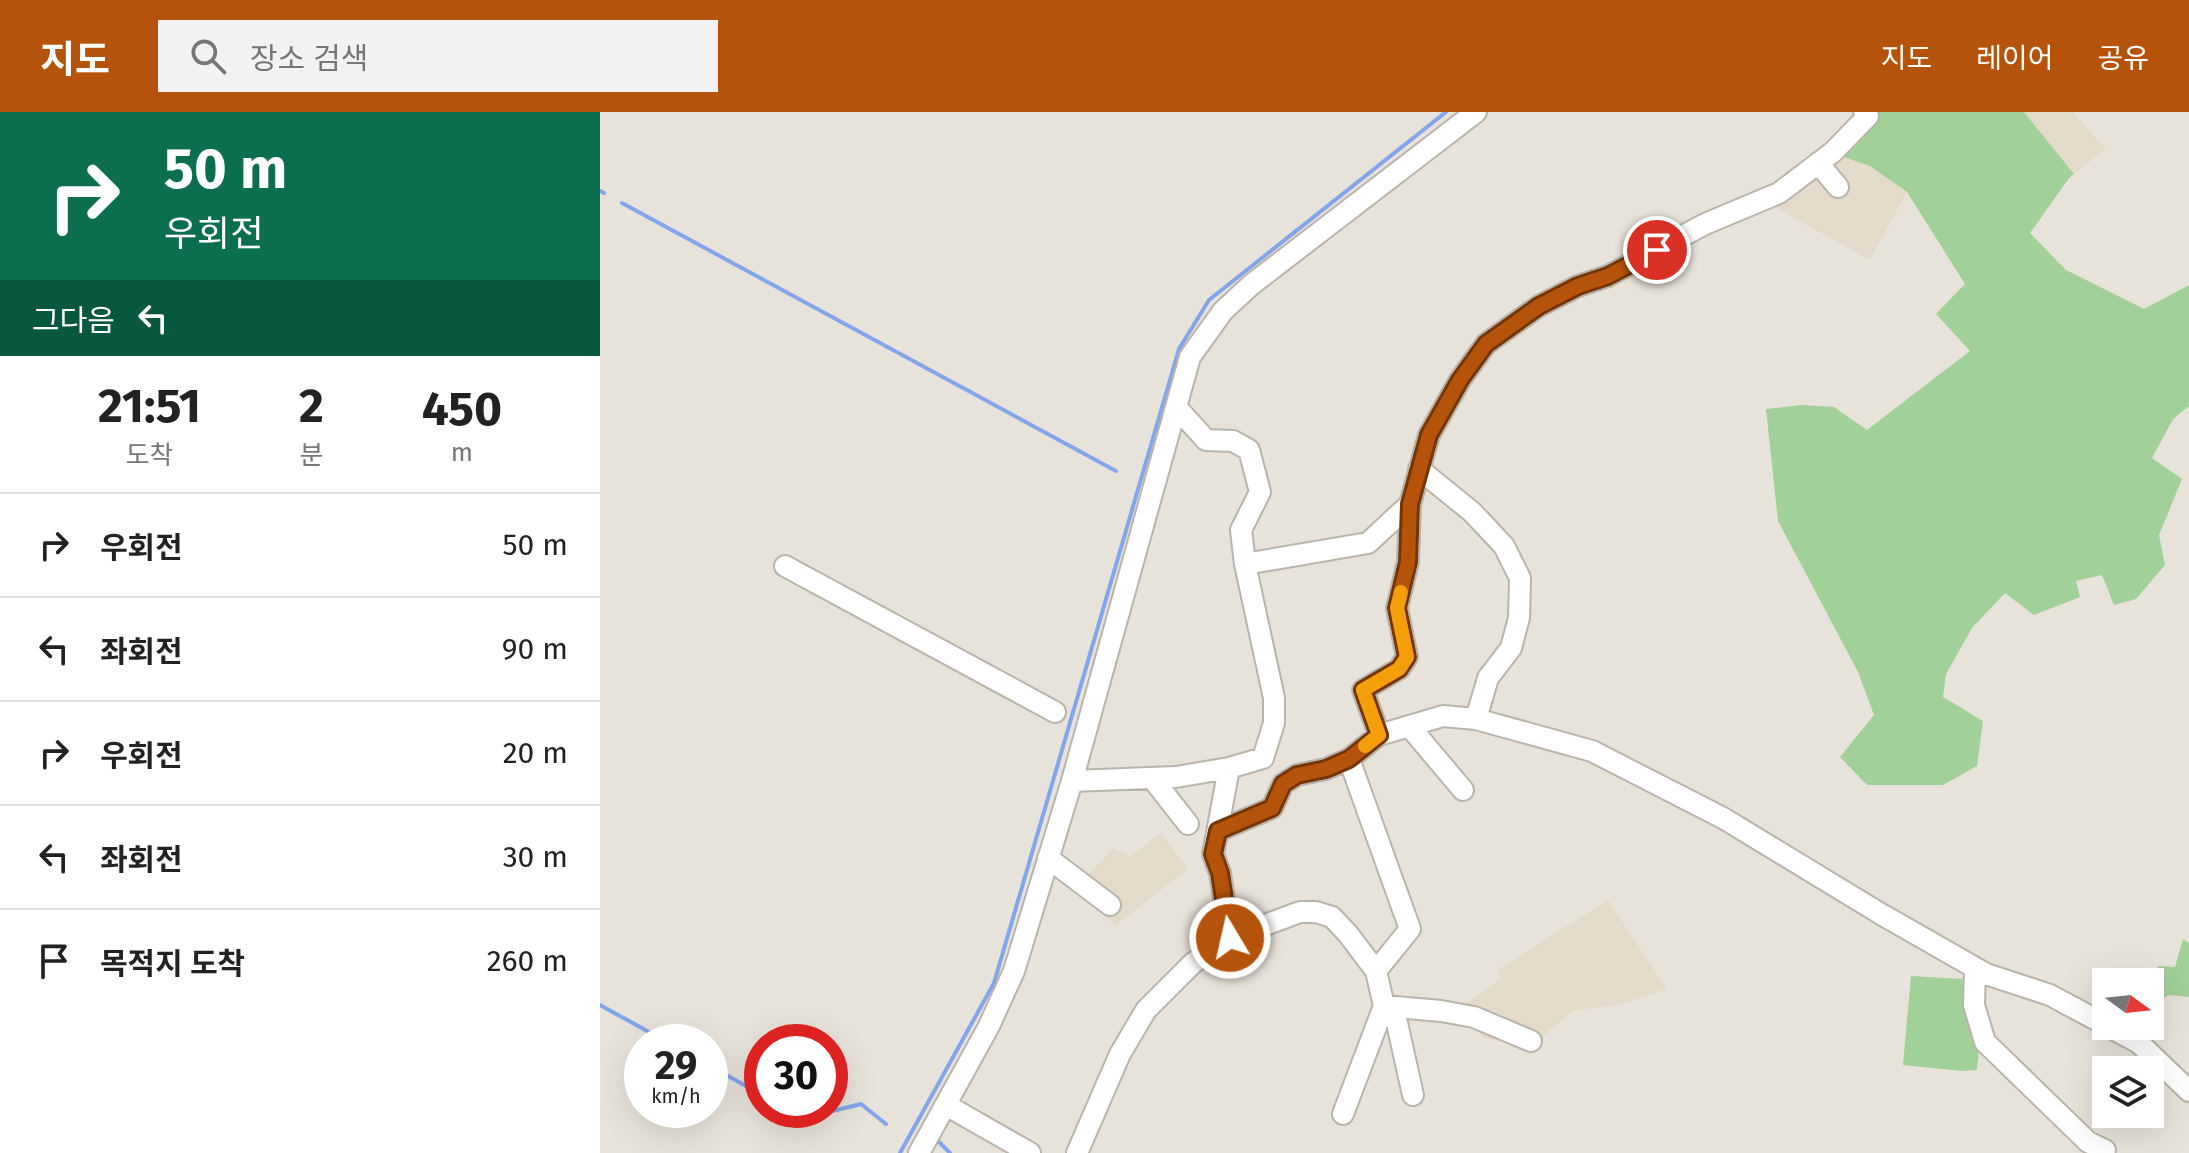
<!DOCTYPE html>
<html lang="ko">
<head>
<meta charset="utf-8">
<style>
	body { margin:0; font-family:"Fira Sans","Noto Sans KR",sans-serif; background:#f2f2f2; color:#222; height:100vh; display:flex; flex-direction:column; font-size:30px; white-space:nowrap }
	* { box-sizing:border-box; margin:0 }
	p { font-size:26px; color:#767676 }
	.icon { flex:none; width:44px; height:44px; fill:none; stroke:currentColor; stroke-width:2; stroke-linecap:round; stroke-linejoin:round }
	.map { position:relative; flex:1; overflow:hidden }
	.panel { display:flex; flex-direction:column; background:#fff; width:600px }
	.panel>* { flex:none }
	.banner { background:#0b6e4f; color:#fff; overflow:hidden }
	.needle { width:52px; rotate:105deg }
	.buttons { position:absolute; left:1492px; top:856px; display:grid; gap:16px }
	.buttons a { display:grid; place-items:center; width:72px; height:72px; border-radius:0px; background:#fff; box-shadow:0 8px 32px #0002; font-size:40px }
	.speed { position:absolute; left:24px; top:912px; display:flex; gap:16px; font-size:40px; font-weight:700; text-align:center }
	.speed>* { display:grid; place-content:center; width:104px; height:104px; border-radius:50%; background:#fff; box-shadow:0 8px 32px #0002; line-height:1 }
	.speed small { font-size:20px; font-weight:400 }
	.speed .limit { border:12px solid #d22; background:#fff; color:#111 }
	.pin { position:absolute; display:grid; place-items:center; width:68px; height:68px; color:#fff; margin:-34px; border:4px solid #fff; border-radius:50%; box-shadow:0 2px 8px #0007 }
	.me { position:absolute; width:88px; margin:-44px; rotate:351deg; stroke-linejoin:round; filter:drop-shadow(0 0 6px #0008) }
	.turn { display:flex; align-items:center; gap:28px; height:168px; padding:0 32px; font-size:36px }
	.turn .icon { width:104px; height:104px; stroke-width:2.5 }
	.turn b { display:block; font-size:56px; line-height:68px }
	.then { display:flex; align-items:center; height:76px; padding:0 32px; background:#0003; gap:16px; font-size:30px }
	.eta { display:flex; justify-content:space-evenly; align-items:center; height:136px; text-align:center }
	.eta b { font-size:48px; font-weight:700; line-height:56px }
	ul { padding:0; list-style:none }
	li { display:flex; align-items:center; gap:24px; height:104px; padding:0 32px; border-top:2px solid #e0e0e0 }
	li div { flex:1 }
	li b { display:block; font-size:30px }
	li em { font-style:normal }
	header { display:flex; align-items:center; gap:48px; box-sizing:border-box; height:112px; padding:0 40px; background:#b45309; color:#fff }
	header strong { font-size:38px }
	nav { display:flex; gap:44px; margin-inline-start:auto; font-size:28px }
	.search { width:560px; height:72px; background:#f2f2f2; display:flex; align-items:center; gap:20px; box-sizing:border-box; padding:0 28px; border-radius:0px; color:#767676; font-size:30px }
	main { display:flex; flex:1; min-height:0 }
	.map>svg:first-child { display:block }
</style>
</head>
<body>
<header>
<strong>지도</strong>
<div class="search"><svg class="icon" aria-label="search" viewBox="0 0 24 24"><circle cx="10" cy="10" r="6"/><path d="M15 15l6 6"/></svg>장소 검색</div>
<nav><a>지도</a><a>레이어</a><a>공유</a></nav>
</header>
<main>
<section class="panel">
<div class="banner">
<div class="turn"><svg class="icon" aria-label="right" viewBox="0 0 24 24"><path d="M7 20v-9h11M14 6l5 5-5 5"/></svg><div><b>50 m</b>우회전</div></div>
<div class="then">그다음<svg class="icon" aria-label="left" viewBox="0 0 24 24"><path d="M17 20v-9H6M10 6l-5 5 5 5"/></svg></div>
</div>
<div class="eta">
<div><b>21:51</b><p>도착</p></div>
<div><b>2</b><p>분</p></div>
<div><b>450</b><p>m</p></div>
</div>
<ul>
<li><svg class="icon" aria-label="right" viewBox="0 0 24 24"><path d="M7 20v-9h11M14 6l5 5-5 5"/></svg><div><b>우회전</b></div><em>50 m</em></li>
<li><svg class="icon" aria-label="left" viewBox="0 0 24 24"><path d="M17 20v-9H6M10 6l-5 5 5 5"/></svg><div><b>좌회전</b></div><em>90 m</em></li>
<li><svg class="icon" aria-label="right" viewBox="0 0 24 24"><path d="M7 20v-9h11M14 6l5 5-5 5"/></svg><div><b>우회전</b></div><em>20 m</em></li>
<li><svg class="icon" aria-label="left" viewBox="0 0 24 24"><path d="M17 20v-9H6M10 6l-5 5 5 5"/></svg><div><b>좌회전</b></div><em>30 m</em></li>
<li><svg class="icon" aria-label="arrive" viewBox="0 0 24 24"><path d="M6 21V4h12l-3 4 3 4H6"/></svg><div><b>목적지 도착</b></div><em>260 m</em></li>
</ul>
</section>
<div class="map">
<svg width="1589" height="1041" viewBox="0 0 1589 1041">
	<rect width="100%" height="100%" fill="#e8e3da"/>
	<path fill="#e4daca" d="M 1424,0 L 1473,0 L 1506,37 L 1474,62 Z
		M 1238,43 L 1270,54 L 1307,80 L 1270,148 L 1171,93 Z
		M 561,721 L 588,757 L 515,814 L 476,776 L 513,736 L 530,744 Z
		M 1008,788 L 1067,877 L 1016,894 L 974,898 L 930,935 L 883,926 L 864,893 L 901,866 L 897,858 Z"/>
	<path fill="#a1d098" d="M 1259,0 L 1424,0 L 1474,62 L 1469,66 L 1430,121 L 1466,158 L 1544,197 L 1589,173 L 1589,294 L 1573,307 L 1552,346 L 1582,367 L 1559,423 L 1565,453 L 1536,487 L 1514,493 L 1502,463 L 1476,469 L 1480,485 L 1434,503 L 1405,481 L 1372,516 L 1346,562 L 1343,585 L 1383,609 L 1377,654 L 1343,673 L 1267,673 L 1240,645 L 1274,603 L 1258,560 L 1178,409 L 1166,297 L 1202,293 L 1234,295 L 1267,318 L 1370,239 L 1336,202 L 1365,172 L 1307,80 L 1270,54 L 1238,43 Z
		M 1583,827 L 1589,831 L 1589,885 L 1569,883 L 1550,894 L 1550,879 L 1558,854 L 1575,855 Z
		M 1311,864 L 1362,867 L 1380,925 L 1377,958 L 1362,959 L 1303,953 Z"/>
	<g fill="none" stroke-linecap="round" stroke-linejoin="round">
		<path stroke="#83a6ea" stroke-width="4" d="M 0,79 L 4,81
			M 22,91 L 516,359
			M 0,893 L 67,930
			M 110,954 L 162,983
			M 189,998 L 204,1006 L 261,992 L 286,1012
			M 339,1030 L 350,1041
			M 300,1041 L 394,871 L 579,237 L 609,188 L 846,0"/>
		<defs>
			<path id="minor" d="M 1218,51 L 1238,75
				M 819,357 L 872,400 L 904,434 L 920,466 L 919,506 L 911,536 L 888,566 L 876,607
				M 645,452 L 768,431 L 810,392 L 829,323 L 860,268 L 886,232 L 939,194 L 978,174 L 1008,164 L 1105,112 L 1179,81 L 1233,40 L 1268,4 L 1264,0
				M 185,454 L 455,600
				M 809,614 L 863,678
				M 779,623 L 843,604 L 876,607 L 992,639 L 1123,706 L 1281,802 L 1386,862 L 1450,883 L 1506,913
				M 552,666 L 588,712
				M 472,669 L 576,665 L 629,656 L 663,646 L 674,611 L 674,586 L 645,452 L 641,418 L 660,380 L 649,338 L 633,329 L 606,328 L 577,296
				M 618,719 L 672,696 L 683,672 L 697,663 L 726,657 L 749,647
				M 448,746 L 510,793
				M 630,826 L 700,800 L 716,800 L 732,805 L 748,822 L 776,859 L 784,894 L 797,911 L 813,983
				M 1375,856 L 1374,893 L 1385,930 L 1488,1030 L 1505,1038
				M 776,859 L 810,817 L 749,647 L 779,623 L 763,578 L 799,557 L 807,545 L 797,496 L 808,450 L 810,392
				M 1507,914 L 1539,931 L 1589,979
				M 346,993 L 430,1041
				M 743,1002 L 784,894 L 841,899 L 874,905 L 931,929
				M 319,1041 L 389,914 L 414,859 L 472,669 L 590,245 L 623,199 L 651,173 L 876,0
				M 477,1041 L 520,942 L 546,898 L 593,851 L 630,826 L 620,761 L 613,742 L 629,656"/>
		</defs>
		<use href="#minor" stroke="#b9b4ab" stroke-width="24"/>
		<use href="#minor" stroke="#fff" stroke-width="20"/>
	</g>
	<g fill="none" stroke-linecap="round" stroke-linejoin="round">
		<defs>
			<path id="route" d="M 630,826 L 620,761 L 613,742 L 618,719 L 672,696 L 683,672 L 697,663 L 726,657 L 749,647 L 779,623 L 763,578 L 799,557 L 807,545 L 797,496 L 808,450 L 810,392 L 829,323 L 860,268 L 886,232 L 939,194 L 978,174 L 1008,164 L 1057,138"/>
		</defs>
		<use href="#route" stroke="#753606" stroke-width="20"/>
		<use href="#route" stroke="#b45309" stroke-width="14"/>
		<path stroke="#f59e0b" stroke-width="14" d="M 765,634 L 779,623 L 763,578 L 799,557 L 807,545 L 797,496 L 801,480"/>
	</g>
</svg>
<div class="buttons">
<a><svg class="needle" viewBox="-14 -14 28 28"><path d="M0-13l5 13h-10z" fill="#e53935"/><path d="M0 13l5-13h-10z" fill="#767676"/></svg></a>
<a><svg class="icon" aria-label="layers" viewBox="0 0 24 24"><path d="M12 4l9 5-9 5-9-5zM3 14l9 5 9-5"/></svg></a>
</div>
<div class="speed"><div>29<small>km/h</small></div><div class="limit">30</div></div>
<div class="pin" style="left:1057px;top:138px;background:#d93025"><svg class="icon" aria-label="arrive" viewBox="0 0 24 24"><path d="M6 21V4h12l-3 4 3 4H6"/></svg></div>
<svg class="me" style="left:630px;top:826px" viewBox="-20 -20 40 40"><circle r="17" fill="#b45309" stroke="#fff" stroke-width="3"/><path d="M0-11L8 9 0 5-8 9z" fill="#fff"/></svg>
</div>
</main>
</body>
</html>
